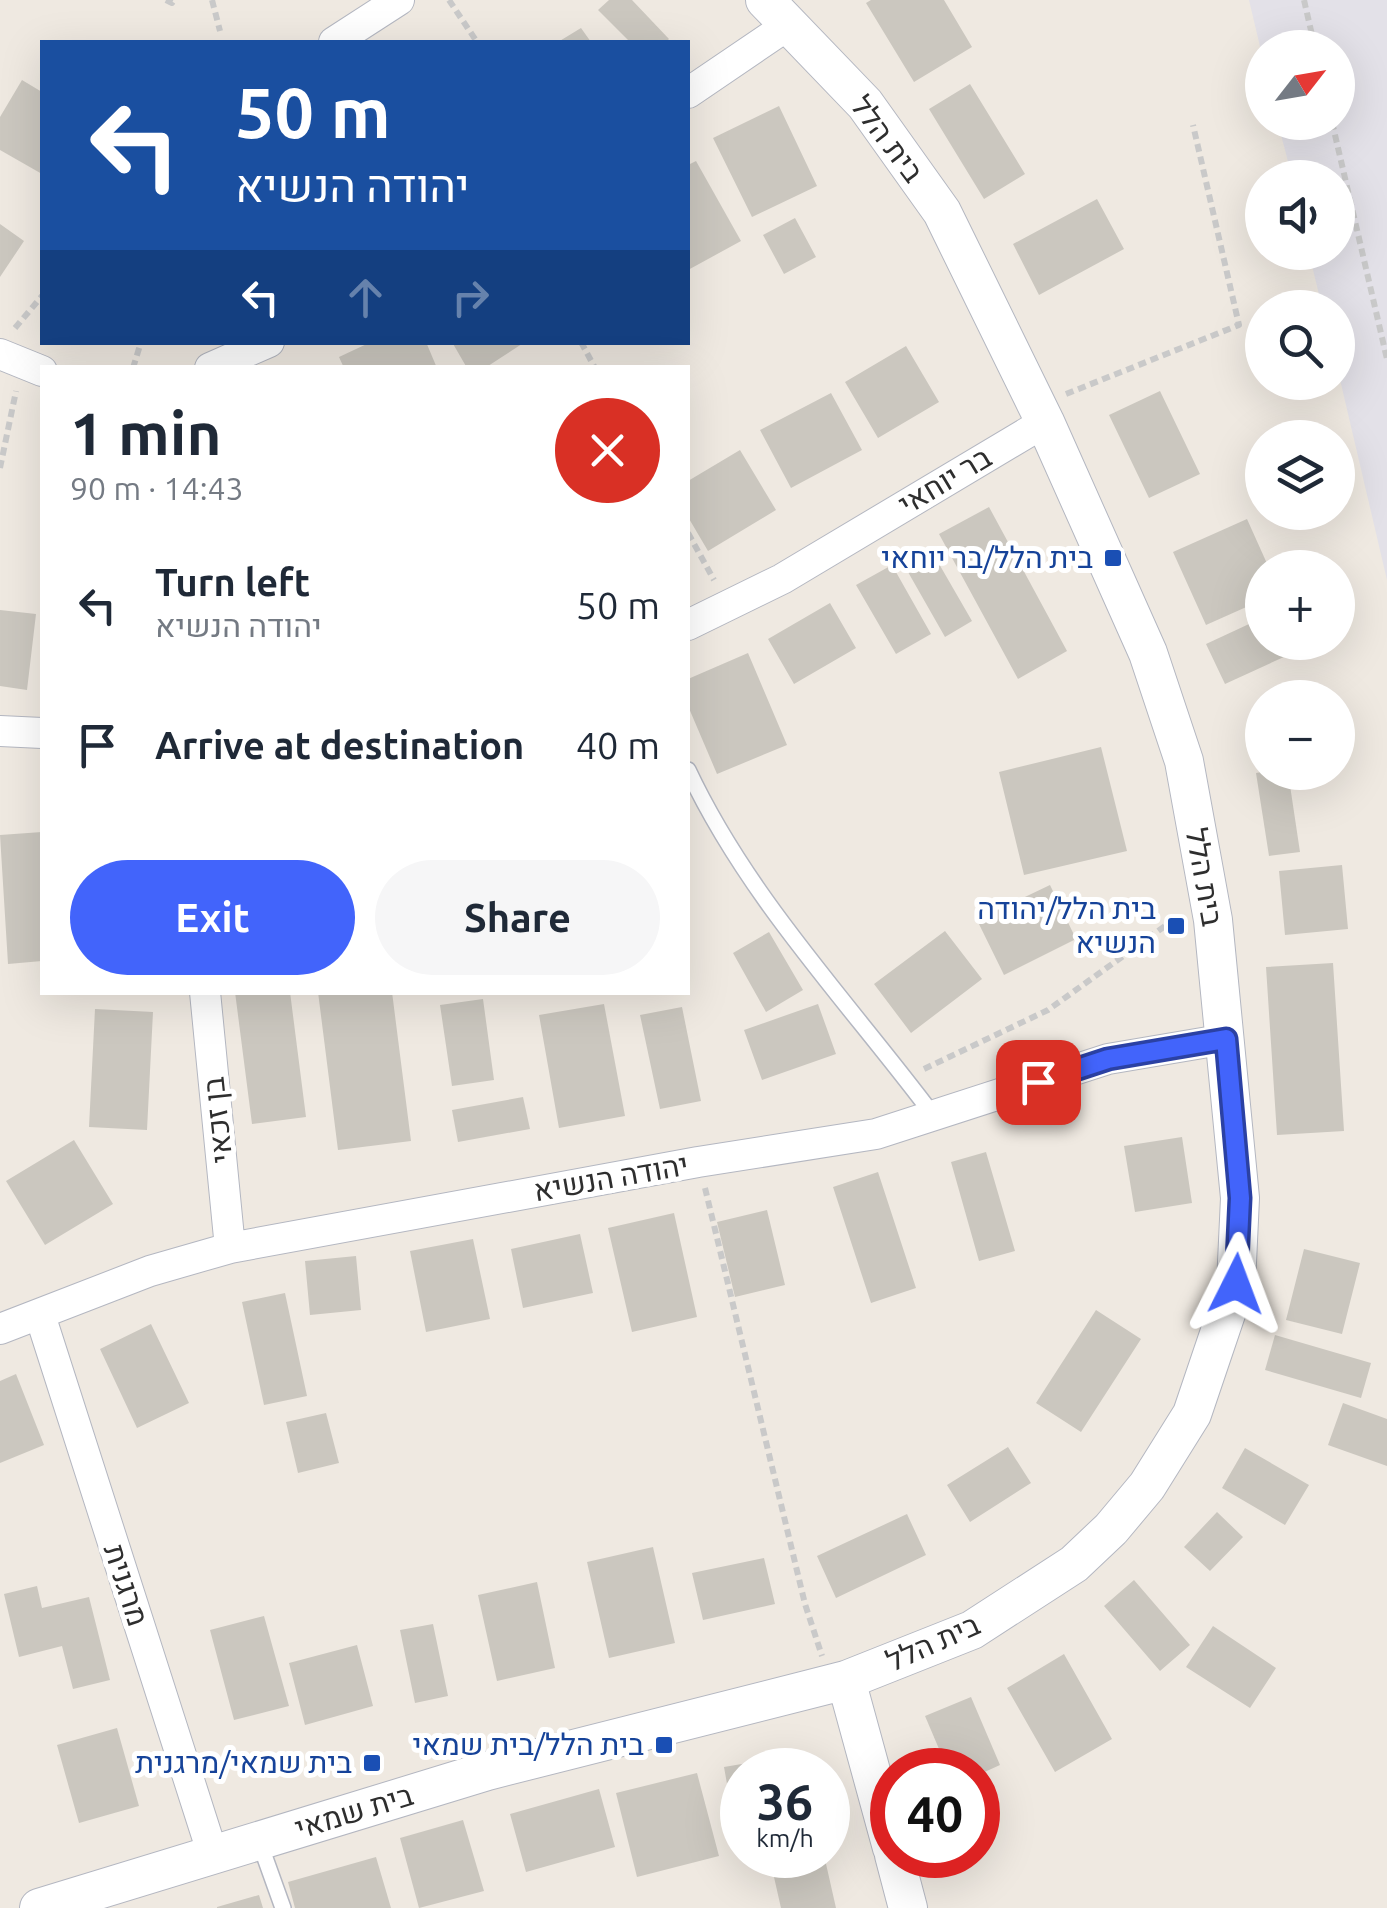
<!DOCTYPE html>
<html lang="en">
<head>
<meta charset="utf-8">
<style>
	body { margin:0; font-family:Ubuntu,Heebo,sans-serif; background:#f6f6f7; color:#1f2937; height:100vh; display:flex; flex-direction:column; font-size:38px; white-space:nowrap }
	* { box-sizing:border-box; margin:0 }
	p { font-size:32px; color:#747a83 }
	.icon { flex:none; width:55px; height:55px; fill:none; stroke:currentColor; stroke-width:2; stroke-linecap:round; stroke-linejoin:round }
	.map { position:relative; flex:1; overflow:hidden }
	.side { position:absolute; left:40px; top:365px; width:650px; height:630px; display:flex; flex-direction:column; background:#fff; border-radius:0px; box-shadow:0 10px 40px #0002 }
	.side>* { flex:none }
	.banner { position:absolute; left:40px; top:40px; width:650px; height:305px; border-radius:0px; box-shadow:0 10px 40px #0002; background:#1a4fa0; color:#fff; overflow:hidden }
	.needle { width:65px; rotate:59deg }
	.fabs { position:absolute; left:1245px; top:30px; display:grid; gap:20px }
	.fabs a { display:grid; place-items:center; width:110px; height:110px; border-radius:50%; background:#fff; box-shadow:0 10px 40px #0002; font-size:50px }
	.speed { position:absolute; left:720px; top:1748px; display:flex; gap:20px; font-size:50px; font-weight:700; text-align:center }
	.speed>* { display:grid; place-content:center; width:130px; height:130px; border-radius:50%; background:#fff; box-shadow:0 10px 40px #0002; line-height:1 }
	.speed small { font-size:25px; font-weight:400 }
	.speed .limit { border:15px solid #d22; background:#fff; color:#111 }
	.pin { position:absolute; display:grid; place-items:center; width:85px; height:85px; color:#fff; margin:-42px; border-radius:20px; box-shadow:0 5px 15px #0006 }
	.me { position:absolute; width:110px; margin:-55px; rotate:3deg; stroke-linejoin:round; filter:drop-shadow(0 0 8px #0008) }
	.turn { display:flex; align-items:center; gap:35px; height:210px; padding:0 30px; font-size:45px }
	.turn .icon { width:130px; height:130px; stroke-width:2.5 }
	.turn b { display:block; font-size:70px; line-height:85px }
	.lanes { display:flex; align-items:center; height:95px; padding:0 30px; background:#0003; justify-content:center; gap:50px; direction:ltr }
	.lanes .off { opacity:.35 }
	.round { display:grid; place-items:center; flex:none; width:105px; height:105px; border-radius:52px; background:#f6f6f7 }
	.overview { display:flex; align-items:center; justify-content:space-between; height:170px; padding:0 30px }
	h1 { font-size:60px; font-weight:700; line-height:75px }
	.primary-button { display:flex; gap:20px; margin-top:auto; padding:20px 30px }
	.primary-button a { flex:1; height:115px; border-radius:60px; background:#4264fb; color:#fff; font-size:40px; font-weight:700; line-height:115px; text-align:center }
	.primary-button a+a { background:#f6f6f7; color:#1f2937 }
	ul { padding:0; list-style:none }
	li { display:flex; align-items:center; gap:30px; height:140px; padding:0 30px }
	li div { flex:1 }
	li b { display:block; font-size:38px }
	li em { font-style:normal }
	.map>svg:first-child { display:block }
</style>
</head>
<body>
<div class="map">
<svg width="1387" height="1908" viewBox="0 0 1387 1908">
	<rect width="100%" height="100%" fill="#efe9e1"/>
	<path fill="#e3e1e8" d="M 1249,0 L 1387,0 L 1387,580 L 1338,371 L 1338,308 L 1322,307 L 1309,253 L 1338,252 L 1338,178 L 1292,177 L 1278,123 L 1338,122 L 1338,48 L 1262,48 L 1262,55 Z"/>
	<path fill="#cbc7bf" d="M 609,0 L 632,0 L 669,39 L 666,42 L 630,42 L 598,10 Z
		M 871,0 L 944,0 L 972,47 L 914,82 L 866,3 Z
		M 581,28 L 591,42 L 558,42 Z
		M 22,80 L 42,92 L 42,174 L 0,150 L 0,117 Z
		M 970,84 L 1025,174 L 984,199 L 929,109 Z
		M 779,106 L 817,186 L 752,217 L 713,138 Z
		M 696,161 L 741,241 L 688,270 L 688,165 Z
		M 1097,199 L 1124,249 L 1039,295 L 1013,244 Z
		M 795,218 L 816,257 L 784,274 L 763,235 Z
		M 0,224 L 24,241 L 0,277 Z
		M 371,342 L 426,342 L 437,368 L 344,368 L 339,357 Z
		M 452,342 L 525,342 L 485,368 L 467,368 Z
		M 906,346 L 939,402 L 878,438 L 845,382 Z
		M 1160,391 L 1200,474 L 1149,498 L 1109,415 Z
		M 831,393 L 862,450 L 791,488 L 760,430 Z
		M 740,450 L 776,510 L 708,551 L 688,517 L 688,481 Z
		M 989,507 L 1067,651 L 1018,679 L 939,534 Z
		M 1247,519 L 1269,568 L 1262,568 L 1262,600 L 1206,625 L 1173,552 Z
		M 931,550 L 972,621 L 945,637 L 904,565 Z
		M 892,565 L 931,634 L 896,654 L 856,585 Z
		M 830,603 L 856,648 L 794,684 L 768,639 Z
		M 0,610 L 36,614 L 27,690 L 0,686 Z
		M 1262,618 L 1262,642 L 1280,642 L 1286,656 L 1225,684 L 1206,644 Z
		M 748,653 L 787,745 L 717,774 L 688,706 L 688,679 Z
		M 1101,747 L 1127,851 L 1024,875 L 999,772 Z
		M 1262,772 L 1288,772 L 1300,852 L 1269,856 L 1256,773 Z
		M 42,832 L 42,961 L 8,964 L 0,835 Z
		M 1342,865 L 1348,929 L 1285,935 L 1279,871 Z
		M 1050,885 L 1076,939 L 1004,975 L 977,920 Z
		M 945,931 L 982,979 L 911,1033 L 874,984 Z
		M 769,932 L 803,990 L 766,1012 L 733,953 Z
		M 1333,963 L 1344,1131 L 1277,1135 L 1266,967 Z
		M 235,992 L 290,992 L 306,1117 L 252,1124 Z
		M 318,992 L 392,992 L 411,1141 L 338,1150 Z
		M 483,999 L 494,1080 L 452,1086 L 440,1005 Z
		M 604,1004 L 625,1116 L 559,1128 L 539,1015 Z
		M 818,1004 L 836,1054 L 762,1080 L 744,1030 Z
		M 682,1007 L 701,1101 L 660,1109 L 640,1015 Z
		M 95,1009 L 153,1012 L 147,1130 L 89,1127 Z
		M 523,1097 L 530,1129 L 458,1142 L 452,1110 Z
		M 1182,1137 L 1192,1203 L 1135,1212 L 1124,1146 Z
		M 74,1140 L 113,1204 L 45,1245 L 6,1181 Z
		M 986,1152 L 1015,1251 L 979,1261 L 951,1162 Z
		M 878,1172 L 916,1288 L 871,1303 L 833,1187 Z
		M 767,1210 L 785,1285 L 735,1297 L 717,1222 Z
		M 674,1213 L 697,1317 L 632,1332 L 608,1228 Z
		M 580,1234 L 593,1293 L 523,1308 L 511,1249 Z
		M 473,1239 L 490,1319 L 426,1332 L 410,1251 Z
		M 1304,1249 L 1360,1263 L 1342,1334 L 1286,1320 Z
		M 356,1256 L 361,1310 L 310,1315 L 305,1261 Z
		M 285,1293 L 307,1396 L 264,1405 L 242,1302 Z
		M 1096,1310 L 1141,1339 L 1081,1432 L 1036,1403 Z
		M 151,1324 L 189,1403 L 137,1428 L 100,1349 Z
		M 1275,1335 L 1371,1363 L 1361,1398 L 1265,1370 Z
		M 16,1374 L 44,1445 L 0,1463 L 0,1381 Z
		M 1343,1403 L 1387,1419 L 1387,1466 L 1328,1445 Z
		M 326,1413 L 339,1463 L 298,1473 L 286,1422 Z
		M 1008,1447 L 1031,1483 L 970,1522 L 947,1485 Z
		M 1245,1448 L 1309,1485 L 1285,1525 L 1222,1488 Z
		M 1217,1512 L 1243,1537 L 1210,1571 L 1184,1547 Z
		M 907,1514 L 926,1555 L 836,1598 L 817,1556 Z
		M 653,1547 L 675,1643 L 609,1658 L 587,1562 Z
		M 764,1558 L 775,1604 L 703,1620 L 692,1573 Z
		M 1134,1580 L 1190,1645 L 1160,1671 L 1104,1606 Z
		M 537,1582 L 555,1668 L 497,1681 L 478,1595 Z
		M 37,1586 L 42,1608 L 89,1597 L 110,1680 L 73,1689 L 62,1646 L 19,1657 L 4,1594 Z
		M 264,1616 L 289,1706 L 234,1720 L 210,1630 Z
		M 433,1624 L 448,1696 L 415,1703 L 400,1630 Z
		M 1213,1626 L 1276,1668 L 1250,1708 L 1186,1667 Z
		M 357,1645 L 373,1706 L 305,1725 L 289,1663 Z
		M 1064,1654 L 1112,1739 L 1055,1772 L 1007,1688 Z
		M 971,1697 L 1000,1765 L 978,1775 L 978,1770 L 948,1770 L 925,1716 Z
		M 117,1728 L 139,1806 L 79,1823 L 57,1745 Z
		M 777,1758 L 779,1770 L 742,1770 L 742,1845 L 738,1846 L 724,1767 Z
		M 697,1773 L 719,1856 L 637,1877 L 616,1793 Z
		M 599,1789 L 615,1847 L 526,1872 L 510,1814 Z
		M 463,1820 L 484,1891 L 419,1908 L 400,1838 Z
		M 769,1855 L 824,1855 L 836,1908 L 781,1908 Z
		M 376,1857 L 391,1908 L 295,1908 L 288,1882 Z
		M 259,1895 L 263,1908 L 217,1908 L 217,1907 Z"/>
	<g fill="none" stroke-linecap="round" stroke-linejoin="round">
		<defs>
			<path id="service" d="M 688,770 C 748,898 849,1003 933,1115
				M 259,1841 L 283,1908"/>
			<path id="minor" d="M 334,42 L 399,0
				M 688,93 L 788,25
				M 0,354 L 42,371
				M 210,368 L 269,342
				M 688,625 L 782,579 L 1045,422
				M 0,731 L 42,733
				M 205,992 L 230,1248
				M 40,1315 L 213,1855
				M 0,1329 L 150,1271 L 230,1248 L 698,1162 L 876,1134 L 1108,1059 L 1226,1039"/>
			<path id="tertiary" d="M 846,1680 L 892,1848
				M 894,1855 L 908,1908
				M 39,1908 L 487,1771 L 846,1680 L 972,1630 L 1074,1564 L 1111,1529 L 1147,1486 L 1192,1414 L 1236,1284 L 1240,1198 L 1213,920 L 1184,761 L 1148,653 L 1045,422 L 942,212 L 865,104 L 765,0"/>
		</defs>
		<use href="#service" stroke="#b4b7c1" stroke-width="18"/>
		<use href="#minor" stroke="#b4b7c1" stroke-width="32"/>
		<use href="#tertiary" stroke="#b4b7c1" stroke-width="40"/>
		<path stroke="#c9c9c9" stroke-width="6" stroke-dasharray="8 5" stroke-linecap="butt" d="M 166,0 L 172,3 L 174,0
			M 212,0 L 220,31
			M 449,0 L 477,42
			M 1304,0 L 1315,48
			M 1332,122 L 1387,359
			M 15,328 L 42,296
			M 581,342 L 595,368
			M 133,368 L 141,342
			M 1066,394 L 1239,325 L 1193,125
			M 0,468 L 16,391
			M 688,533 L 714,580
			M 924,1069 L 1048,1010 L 1165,926 L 1182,924
			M 705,1188 L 805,1604 L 822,1656"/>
		<use href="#service" stroke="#fff" stroke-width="15"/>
		<use href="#minor" stroke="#fff" stroke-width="30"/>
		<use href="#tertiary" stroke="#fff" stroke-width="38"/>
	</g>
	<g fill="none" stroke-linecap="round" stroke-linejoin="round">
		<defs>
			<path id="route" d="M 1038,1082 L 1108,1059 L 1226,1039 L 1240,1198 L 1236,1284"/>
		</defs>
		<use href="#route" stroke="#2b41a3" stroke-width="25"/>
		<use href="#route" stroke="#4264fb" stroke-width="18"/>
	</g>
	<g fill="#1a4fb4" stroke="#fff" stroke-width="4">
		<rect x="1103" y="548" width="20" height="20" rx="5"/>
		<rect x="1166" y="916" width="20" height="20" rx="5"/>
		<rect x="654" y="1735" width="20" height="20" rx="5"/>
		<rect x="362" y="1753" width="20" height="20" rx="5"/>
	</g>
	<g text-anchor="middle" stroke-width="10" stroke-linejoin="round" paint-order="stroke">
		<g font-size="30" fill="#2e2e2e" stroke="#fff">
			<text transform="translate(887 139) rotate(53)" y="10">בית הלל</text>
			<text transform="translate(945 481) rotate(-31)" y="10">בר יוחאי</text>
			<text transform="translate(1204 877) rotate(80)" y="10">בית הלל</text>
			<text transform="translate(218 1120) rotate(-96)" y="10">בן זכאי</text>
			<text transform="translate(611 1178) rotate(-10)" y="10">יהודה הנשיא</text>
			<text transform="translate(126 1585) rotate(72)" y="10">מרגנית</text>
			<text transform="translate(933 1643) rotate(-24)" y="10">בית הלל</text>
			<text transform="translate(354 1812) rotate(-17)" y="10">בית שמאי</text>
		</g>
		<g font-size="30" fill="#164399" stroke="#fff" text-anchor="end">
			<text x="1093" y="568">בית הלל/בר יוחאי</text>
			<text x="1156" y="919">בית הלל/יהודה<tspan x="1156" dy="34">הנשיא</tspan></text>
			<text x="644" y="1755">בית הלל/בית שמאי</text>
			<text x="352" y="1773">בית שמאי/מרגנית</text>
		</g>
	</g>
</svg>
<div class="fabs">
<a><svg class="needle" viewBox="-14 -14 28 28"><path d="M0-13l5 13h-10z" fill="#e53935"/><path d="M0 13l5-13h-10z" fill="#747a83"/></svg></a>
<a><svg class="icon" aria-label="sound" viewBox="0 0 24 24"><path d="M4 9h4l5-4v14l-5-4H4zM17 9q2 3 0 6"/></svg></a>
<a><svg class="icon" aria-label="search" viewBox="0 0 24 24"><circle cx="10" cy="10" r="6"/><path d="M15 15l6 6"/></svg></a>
<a><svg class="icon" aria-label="layers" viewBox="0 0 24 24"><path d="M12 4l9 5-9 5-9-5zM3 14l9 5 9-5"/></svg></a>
<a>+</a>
<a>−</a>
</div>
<div class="speed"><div>36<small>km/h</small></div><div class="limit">40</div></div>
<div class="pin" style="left:1038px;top:1082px;background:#d93025"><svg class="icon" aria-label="arrive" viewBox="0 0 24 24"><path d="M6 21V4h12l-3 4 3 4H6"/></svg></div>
<svg class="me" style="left:1236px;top:1284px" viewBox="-20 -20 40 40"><path d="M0-17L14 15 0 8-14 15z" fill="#4264fb" stroke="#fff" stroke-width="4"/></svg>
<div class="banner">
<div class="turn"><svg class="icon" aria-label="left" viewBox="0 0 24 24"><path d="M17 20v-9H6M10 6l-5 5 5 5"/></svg><div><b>50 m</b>יהודה הנשיא</div></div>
<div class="lanes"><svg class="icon" aria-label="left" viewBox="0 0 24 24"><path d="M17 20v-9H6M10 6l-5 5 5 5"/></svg><svg class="icon off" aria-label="ahead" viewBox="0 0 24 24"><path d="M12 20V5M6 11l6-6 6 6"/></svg><svg class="icon off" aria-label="right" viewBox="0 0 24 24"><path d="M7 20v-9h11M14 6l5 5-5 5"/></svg></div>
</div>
<section class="side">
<div class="overview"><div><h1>1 min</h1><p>90 m · 14:43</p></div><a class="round" style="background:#d93025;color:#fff"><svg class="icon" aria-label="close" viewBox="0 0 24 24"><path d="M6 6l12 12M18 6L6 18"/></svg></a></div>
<ul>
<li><svg class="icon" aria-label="left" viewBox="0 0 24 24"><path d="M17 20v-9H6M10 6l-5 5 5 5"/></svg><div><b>Turn left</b><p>יהודה הנשיא</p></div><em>50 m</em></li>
<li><svg class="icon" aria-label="arrive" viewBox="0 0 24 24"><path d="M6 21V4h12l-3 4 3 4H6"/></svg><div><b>Arrive at destination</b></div><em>40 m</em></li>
</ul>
<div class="primary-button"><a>Exit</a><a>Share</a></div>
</section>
</div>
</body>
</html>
